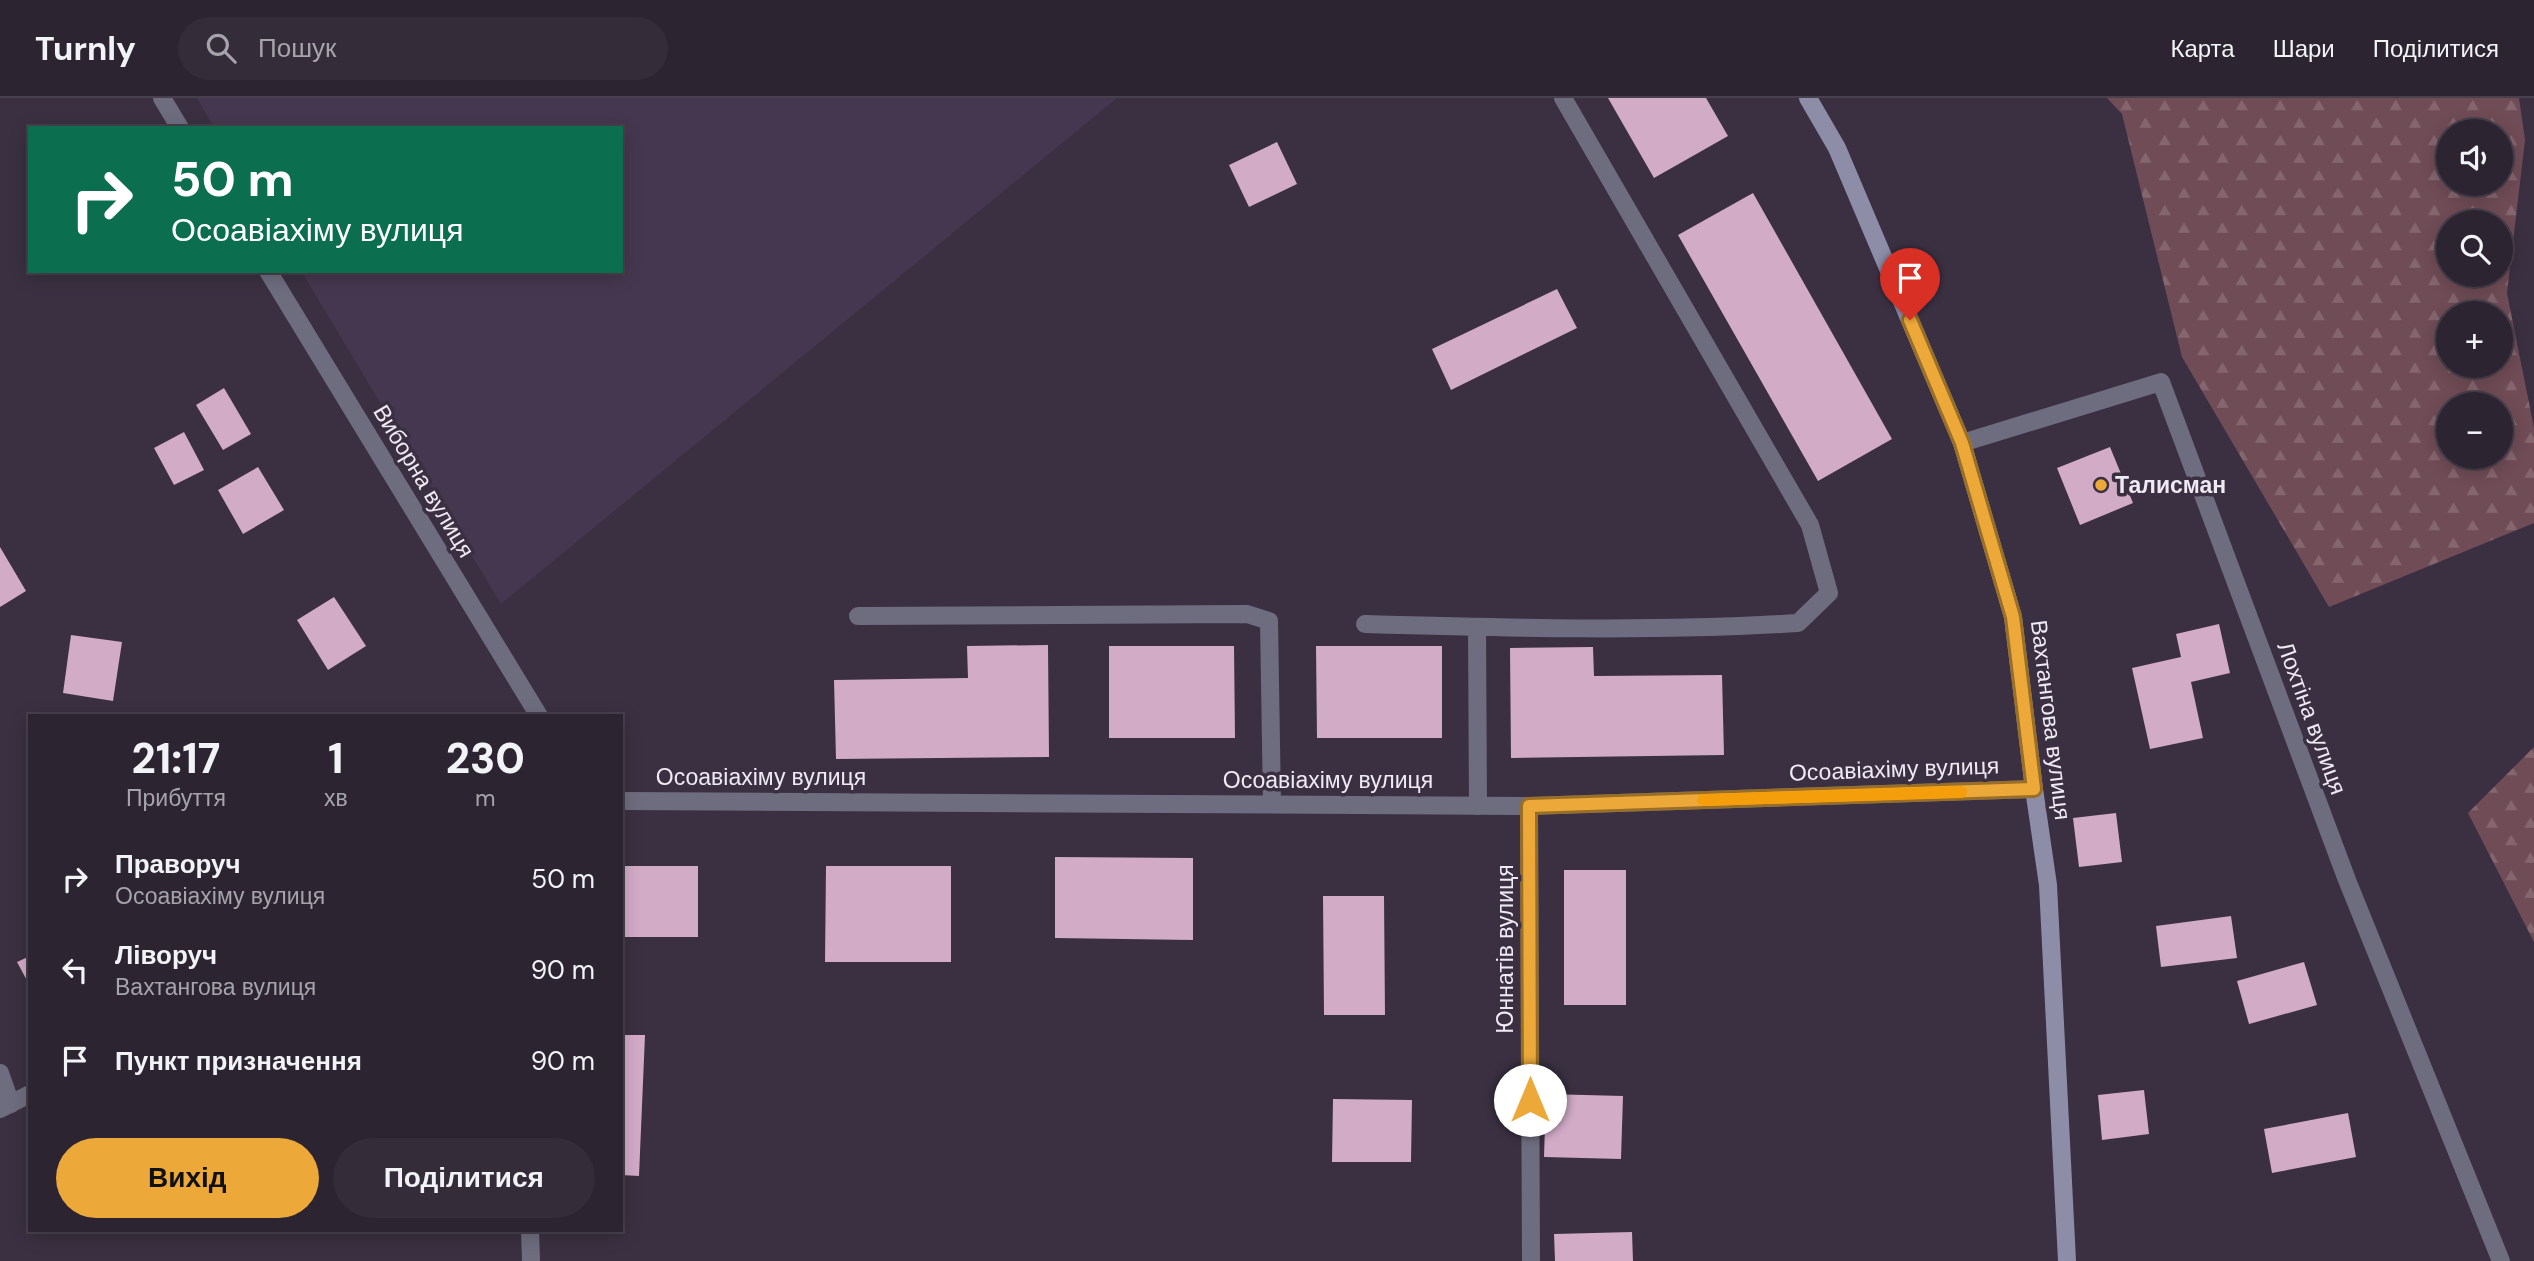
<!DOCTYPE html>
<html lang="uk">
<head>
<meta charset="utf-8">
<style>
	body { margin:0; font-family:"DM Sans",sans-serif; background:#342c39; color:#f1f3f6; height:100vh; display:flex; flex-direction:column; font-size:26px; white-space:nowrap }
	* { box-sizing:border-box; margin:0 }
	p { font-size:23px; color:#a6a4ab }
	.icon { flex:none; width:38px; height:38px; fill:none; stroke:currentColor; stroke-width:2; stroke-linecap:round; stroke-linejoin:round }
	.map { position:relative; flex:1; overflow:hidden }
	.panel { position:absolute; left:28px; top:616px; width:595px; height:518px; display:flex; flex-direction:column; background:#2c2431; border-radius:0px; box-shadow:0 4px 18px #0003,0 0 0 2px #48414d }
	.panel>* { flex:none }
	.hud { position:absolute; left:28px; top:28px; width:595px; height:147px; border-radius:0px; box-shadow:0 4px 18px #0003,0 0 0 2px #48414d; background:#0b6e4f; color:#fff; overflow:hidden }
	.fabs { position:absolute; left:2436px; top:21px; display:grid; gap:14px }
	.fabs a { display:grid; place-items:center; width:77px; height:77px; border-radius:50%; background:#2c2431; box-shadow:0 4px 18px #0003,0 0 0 2px #48414d; font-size:35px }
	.pin { position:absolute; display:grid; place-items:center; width:60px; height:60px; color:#fff; margin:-72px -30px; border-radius:50% 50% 50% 0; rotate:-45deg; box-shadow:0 0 7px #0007 }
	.pin .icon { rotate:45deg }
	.me { position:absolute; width:77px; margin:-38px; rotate:0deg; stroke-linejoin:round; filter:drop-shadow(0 0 5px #0008) }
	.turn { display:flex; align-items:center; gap:24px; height:147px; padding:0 28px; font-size:32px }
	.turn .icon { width:91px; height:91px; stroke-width:2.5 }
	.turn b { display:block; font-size:49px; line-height:60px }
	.eta { display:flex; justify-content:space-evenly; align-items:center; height:119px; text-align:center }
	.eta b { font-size:42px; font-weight:800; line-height:49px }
	.cta { display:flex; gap:14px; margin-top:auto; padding:14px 28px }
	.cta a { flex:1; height:80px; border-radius:42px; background:#eca93a; color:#111; font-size:28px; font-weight:800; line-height:80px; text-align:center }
	.cta a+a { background:#342c39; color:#f1f3f6 }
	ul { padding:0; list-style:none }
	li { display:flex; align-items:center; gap:21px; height:91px; padding:0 28px }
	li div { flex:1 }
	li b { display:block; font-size:26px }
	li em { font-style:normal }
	header { display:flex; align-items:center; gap:42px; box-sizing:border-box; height:98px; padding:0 35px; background:#2c2431; border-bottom:2px solid #48414d }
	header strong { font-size:33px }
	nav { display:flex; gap:38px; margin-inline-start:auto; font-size:24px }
	.search { width:490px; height:63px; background:#342c39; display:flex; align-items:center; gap:18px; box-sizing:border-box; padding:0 24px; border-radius:38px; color:#a6a4ab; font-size:26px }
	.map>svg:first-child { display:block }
</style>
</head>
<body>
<header>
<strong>Turnly</strong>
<div class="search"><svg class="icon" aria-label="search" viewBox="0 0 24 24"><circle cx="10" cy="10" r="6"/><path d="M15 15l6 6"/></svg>Пошук</div>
<nav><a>Карта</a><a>Шари</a><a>Поділитися</a></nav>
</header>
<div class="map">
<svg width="2534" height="1163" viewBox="0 0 2534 1163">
	<defs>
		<pattern id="forest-firs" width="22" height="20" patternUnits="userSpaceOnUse" patternTransform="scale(1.75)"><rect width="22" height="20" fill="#704c56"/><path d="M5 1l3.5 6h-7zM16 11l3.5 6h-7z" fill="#85666f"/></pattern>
	</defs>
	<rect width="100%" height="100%" fill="#3a3041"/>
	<path fill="#45374f" d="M 197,0 L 1117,0 L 501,506 L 301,173 L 621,173 L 621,30 L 214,30 Z"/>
	<path fill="url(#forest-firs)" fill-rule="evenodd" d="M 2107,0 L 2519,0 L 2525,42 L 2507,195 L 2534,330 L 2534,425 L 2329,509 L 2182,259 L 2122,16 ZM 2448,33 L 2501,33 L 2501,86 L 2448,86 ZM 2448,124 L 2501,124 L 2501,177 L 2448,177 ZM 2448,215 L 2501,215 L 2501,268 L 2448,268 ZM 2448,306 L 2501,306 L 2501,359 L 2448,359 Z
		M 2534,649 L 2534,844 L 2468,715 Z"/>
	<path fill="#d2abc7" d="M 1608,0 L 1706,0 L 1728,38 L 1654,80 Z
		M 1277,44 L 1297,86 L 1249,109 L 1229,67 Z
		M 1753,95 L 1892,341 L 1818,383 L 1678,137 Z
		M 1557,191 L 1577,230 L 1451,292 L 1432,251 Z
		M 224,290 L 251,336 L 223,352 L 196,307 Z
		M 184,334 L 204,372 L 174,387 L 154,350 Z
		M 2110,349 L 2133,405 L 2080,427 L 2057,370 Z
		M 258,369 L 284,412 L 243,436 L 218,392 Z
		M 0,449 L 26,493 L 0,509 Z
		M 334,499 L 366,548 L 328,572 L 297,522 Z
		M 2219,526 L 2230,575 L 2191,584 L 2203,640 L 2150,651 L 2132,570 L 2181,559 L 2176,536 Z
		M 71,537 L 122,544 L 113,603 L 63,595 Z
		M 1048,547 L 1049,659 L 836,661 L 834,582 L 968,580 L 967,548 Z
		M 1109,548 L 1234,548 L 1235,640 L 1109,640 Z
		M 1316,548 L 1442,548 L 1442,640 L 1317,640 Z
		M 1593,549 L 1594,578 L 1722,577 L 1724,657 L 1511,660 L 1510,550 Z
		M 2116,715 L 2122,764 L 2079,769 L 2073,720 Z
		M 1055,759 L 1193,760 L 1193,842 L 1055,840 Z
		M 621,768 L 698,768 L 698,839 L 621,839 Z
		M 826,768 L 951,768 L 951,864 L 825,864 Z
		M 1564,772 L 1626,772 L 1626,907 L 1564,907 Z
		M 1323,798 L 1384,798 L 1385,917 L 1324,917 Z
		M 2231,818 L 2237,860 L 2161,869 L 2156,828 Z
		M 30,858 L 30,888 L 17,864 Z
		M 2304,864 L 2317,907 L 2249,926 L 2237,883 Z
		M 621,937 L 645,937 L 639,1078 L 621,1077 Z
		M 2144,992 L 2149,1036 L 2102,1042 L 2098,997 Z
		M 1546,996 L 1623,998 L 1621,1061 L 1544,1059 Z
		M 1333,1001 L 1412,1002 L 1411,1064 L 1332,1064 Z
		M 2348,1015 L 2356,1059 L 2272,1075 L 2264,1031 Z
		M 1632,1134 L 1633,1163 L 1555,1163 L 1554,1136 Z"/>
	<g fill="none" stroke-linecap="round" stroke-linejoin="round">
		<path stroke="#6e6d7f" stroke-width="18" d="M 858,518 L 1247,516 L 1269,523 L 1272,706
			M 1365,526 C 1509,530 1654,534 1798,525 L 1829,495 L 1810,427 L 1563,0
			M 1477,529 L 1478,708"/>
		<path stroke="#6e6d7f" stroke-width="18" d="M 162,0 L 180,30
			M 268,173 L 539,618
			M 1962,345 L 2161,284 L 2347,782 L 2501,1163
			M 621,703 L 1529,708 L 2034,691
			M 1529,708 L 1531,1163
			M 0,975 L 11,1006
			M 0,1011 L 30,996
			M 530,1132 L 531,1163"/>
		<path stroke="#8e8da8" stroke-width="18" d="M 1808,0 L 1837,50 L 1962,345 L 2013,519 L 2034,691 L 2048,787 L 2067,1163"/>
	</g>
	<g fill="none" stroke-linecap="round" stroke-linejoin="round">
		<defs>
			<path id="route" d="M 1530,1002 L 1529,708 L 2034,691 L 2013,519 L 1962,345 L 1910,222"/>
		</defs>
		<use href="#route" stroke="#996e26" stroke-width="18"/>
		<use href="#route" stroke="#eca93a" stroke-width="12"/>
		<path stroke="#f59e0b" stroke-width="12" d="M 1703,702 L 1961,694"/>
	</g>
	<circle fill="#eca93a" stroke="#3a3041" stroke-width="2.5" cx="2101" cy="387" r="7"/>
	<g text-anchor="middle" stroke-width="7" stroke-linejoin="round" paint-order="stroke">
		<g font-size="23" fill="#efe9f4" stroke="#3a3041">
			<text transform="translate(424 383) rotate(59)" y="8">Виборна вулиця</text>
			<text transform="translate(2312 620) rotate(70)" y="8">Лохтіна вулиця</text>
			<text transform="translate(2051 622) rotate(83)" y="8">Вахтангова вулиця</text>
			<text transform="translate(1894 671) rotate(-2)" y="8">Осоавіахіму вулиця</text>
			<text x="761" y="687">Осоавіахіму вулиця</text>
			<text x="1328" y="690">Осоавіахіму вулиця</text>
			<text transform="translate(1505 851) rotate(-90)" y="8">Юннатів вулиця</text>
		</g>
		<g font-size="23" font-weight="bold" fill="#efe9f4" stroke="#3a3041" text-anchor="start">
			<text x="2115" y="395">Талисман</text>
		</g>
	</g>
</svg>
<div class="fabs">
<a><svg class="icon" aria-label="sound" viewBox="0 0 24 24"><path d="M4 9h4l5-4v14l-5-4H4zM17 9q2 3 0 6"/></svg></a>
<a><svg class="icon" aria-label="search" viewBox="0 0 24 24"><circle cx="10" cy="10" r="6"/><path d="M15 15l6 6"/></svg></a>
<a>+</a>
<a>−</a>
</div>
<div class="pin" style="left:1910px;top:222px;background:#d93025"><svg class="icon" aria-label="arrive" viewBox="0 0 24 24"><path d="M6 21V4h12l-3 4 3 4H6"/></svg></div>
<svg class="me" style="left:1530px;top:1002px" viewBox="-20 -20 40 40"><circle r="19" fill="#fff"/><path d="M0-13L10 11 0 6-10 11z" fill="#eca93a"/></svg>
<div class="hud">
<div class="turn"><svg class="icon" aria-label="right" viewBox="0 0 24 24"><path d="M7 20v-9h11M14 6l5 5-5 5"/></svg><div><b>50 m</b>Осоавіахіму вулиця</div></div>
</div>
<section class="panel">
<div class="eta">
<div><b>21:17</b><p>Прибуття</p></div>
<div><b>1</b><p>хв</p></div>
<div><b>230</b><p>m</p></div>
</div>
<ul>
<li><svg class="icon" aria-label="right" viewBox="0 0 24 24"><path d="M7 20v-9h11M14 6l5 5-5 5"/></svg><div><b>Праворуч</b><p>Осоавіахіму вулиця</p></div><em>50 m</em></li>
<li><svg class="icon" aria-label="left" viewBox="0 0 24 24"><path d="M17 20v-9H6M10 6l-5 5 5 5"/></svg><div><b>Ліворуч</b><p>Вахтангова вулиця</p></div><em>90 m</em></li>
<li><svg class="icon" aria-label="arrive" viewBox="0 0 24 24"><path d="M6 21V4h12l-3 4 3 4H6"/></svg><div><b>Пункт призначення</b></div><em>90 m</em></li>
</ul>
<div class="cta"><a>Вихід</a><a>Поділитися</a></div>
</section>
</div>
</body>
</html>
